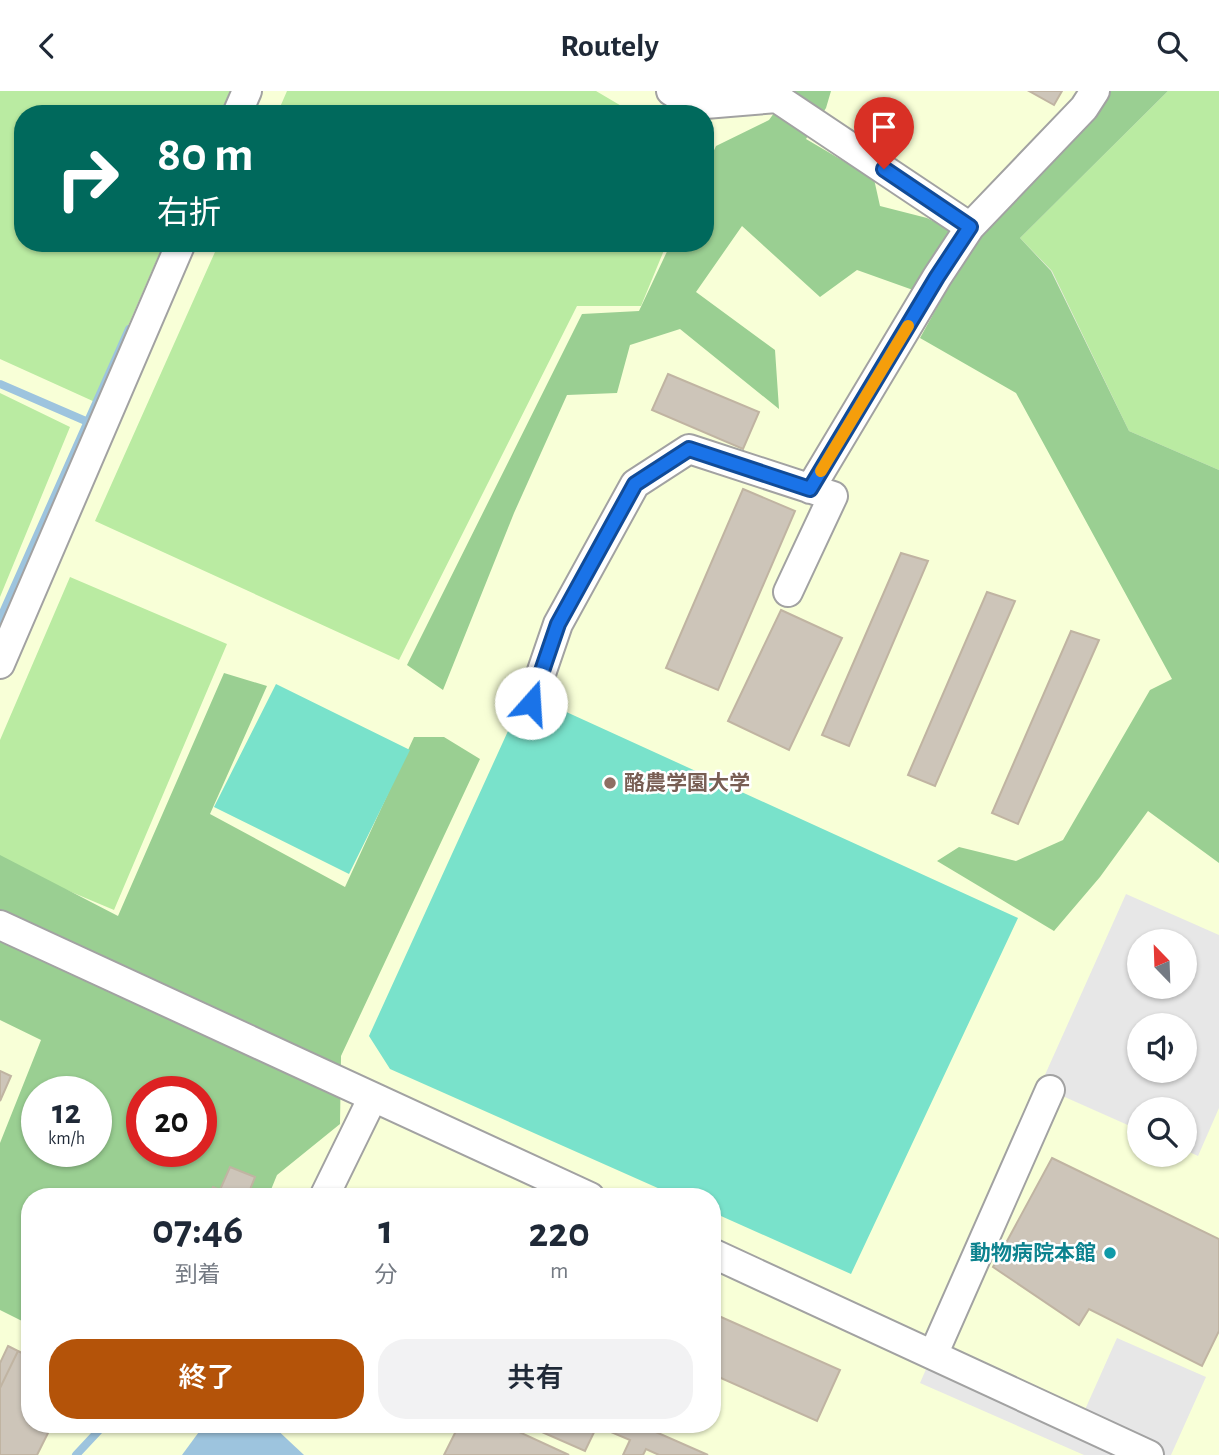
<!DOCTYPE html>
<html lang="ja">
<head>
<meta charset="utf-8">
<style>
	body { margin:0; font-family:"Alegreya Sans","Noto Sans JP",sans-serif; background:#f2f2f3; color:#1f2937; height:100vh; display:flex; flex-direction:column; font-size:26px; white-space:nowrap }
	* { box-sizing:border-box; margin:0 }
	p { font-size:23px; color:#747a83 }
	.icon { flex:none; width:38px; height:38px; fill:none; stroke:currentColor; stroke-width:2; stroke-linecap:round; stroke-linejoin:round }
	.map { position:relative; flex:1; overflow:hidden }
	.drawer { position:absolute; left:21px; top:1097px; width:700px; height:245px; display:flex; flex-direction:column; background:#fff; border-radius:28px; box-shadow:0 2px 5px #0004 }
	.drawer>* { flex:none }
	.banner { position:absolute; left:14px; top:14px; width:700px; height:147px; border-radius:28px; box-shadow:0 2px 5px #0004; background:#00695c; color:#fff; overflow:hidden }
	.needle { width:46px; rotate:337deg }
	.fabs { position:absolute; left:1127px; top:838px; display:grid; gap:14px }
	.fabs a { display:grid; place-items:center; width:70px; height:70px; border-radius:50%; background:#fff; box-shadow:0 2px 5px #0004; font-size:35px }
	.speed { position:absolute; left:21px; top:985px; display:flex; gap:14px; font-size:35px; font-weight:700; text-align:center }
	.speed>* { display:grid; place-content:center; width:91px; height:91px; border-radius:50%; background:#fff; box-shadow:0 2px 5px #0004; line-height:1 }
	.speed small { font-size:18px; font-weight:400 }
	.speed .limit { border:10px solid #d22; background:#fff; color:#111 }
	.pin { position:absolute; display:grid; place-items:center; width:60px; height:60px; color:#fff; margin:-72px -30px; border-radius:50% 50% 50% 0; rotate:-45deg; box-shadow:0 0 7px #0007 }
	.pin .icon { rotate:45deg }
	.me { position:absolute; width:77px; margin:-38px; rotate:19deg; stroke-linejoin:round; filter:drop-shadow(0 0 5px #0008) }
	.turn { display:flex; align-items:center; gap:24px; height:147px; padding:0 28px; font-size:32px }
	.turn .icon { width:91px; height:91px; stroke-width:2.5 }
	.turn b { display:block; font-size:49px; line-height:60px }
	.eta { display:flex; justify-content:space-evenly; align-items:center; height:119px; text-align:center }
	.eta b { font-size:42px; font-weight:600; line-height:49px }
	.primary-button { display:flex; gap:14px; margin-top:auto; padding:14px 28px }
	.primary-button a { flex:1; height:80px; border-radius:28px; background:#b45309; color:#fff; font-size:28px; font-weight:600; line-height:80px; text-align:center }
	.primary-button a+a { background:#f2f2f3; color:#1f2937 }
	header { display:flex; justify-content:space-between; align-items:center; height:91px; padding:0 28px; background:#fff; font-size:32px; font-weight:600 }
	.map>svg:first-child { display:block }
</style>
</head>
<body>
<header><svg class="icon" aria-label="back" viewBox="0 0 24 24"><path d="M15 5l-7 7 7 7"/></svg>Routely<svg class="icon" aria-label="search" viewBox="0 0 24 24"><circle cx="10" cy="10" r="6"/><path d="M15 15l6 6"/></svg></header>
<div class="map">
<svg width="1219" height="1364" viewBox="0 0 1219 1364">
	<rect width="100%" height="100%" fill="#edebe0"/>
	<path fill="#f8ffd7" fill-rule="evenodd" d="M 0,0 L 1146,0 L 1004,143 L 1219,534 L 1219,1364 L 0,1364 ZM 23,23 L 705,23 L 705,152 L 23,152 ZM 1139,850 L 1185,850 L 1185,896 L 1139,896 ZM 1139,934 L 1185,934 L 1185,980 L 1139,980 ZM 37,1001 L 96,1001 L 96,1060 L 37,1060 ZM 142,1001 L 201,1001 L 201,1060 L 142,1060 ZM 1139,1018 L 1185,1018 L 1185,1064 L 1139,1064 ZM 30,1106 L 712,1106 L 712,1334 L 30,1334 Z"/>
	<path fill="#baeba2" d="M 0,0 L 230,0 L 220,23 L 23,23 L 23,152 L 164,152 L 95,311 L 0,268 Z
		M 287,0 L 596,0 L 635,23 L 277,23 Z
		M 1168,0 L 1219,0 L 1219,379 L 1129,340 L 1052,180 L 1020,147 Z
		M 219,152 L 667,152 L 641,215 L 577,215 L 399,569 L 95,430 Z
		M 0,302 L 70,336 L 0,506 Z
		M 70,486 L 227,553 L 114,819 L 0,771 L 0,649 Z"/>
	<path fill="#9acf92" fill-rule="evenodd" d="M 790,0 L 831,0 L 826,17 L 806,48 L 874,88 L 880,115 L 927,127 L 955,141 L 1102,0 L 1168,0 L 1020,147 L 1051,180 L 1129,340 L 1219,379 L 1219,772 L 1148,720 L 1100,786 L 1054,840 L 937,770 L 959,756 L 1016,770 L 1063,749 L 1150,599 L 1172,588 L 1016,302 L 920,247 L 941,209 L 857,179 L 820,206 L 742,135 L 696,201 L 775,259 L 779,318 L 680,238 L 630,254 L 617,302 L 567,304 L 514,422 L 443,599 L 407,574 L 582,223 L 639,220 L 671,152 L 705,152 L 705,79 L 716,55 L 769,29 Z
		M 224,582 L 267,595 L 210,723 L 345,796 L 414,646 L 444,646 L 480,668 L 341,965 L 340,1033 L 277,1084 L 268,1106 L 30,1106 L 30,1234 L 0,1219 L 0,1052 L 41,949 L 0,929 L 0,764 L 118,825 ZM 37,1001 L 96,1001 L 96,1060 L 37,1060 ZM 142,1001 L 201,1001 L 201,1060 L 142,1060 Z"/>
	<path fill="#79e2cb" d="M 276,593 L 410,659 L 349,783 L 214,716 Z
		M 562,619 L 1018,827 L 851,1183 L 712,1121 L 712,1106 L 678,1106 L 390,978 L 369,945 L 508,640 Z"/>
	<path fill="#e7e7e7" fill-rule="evenodd" d="M 1126,803 L 1219,844 L 1219,1017 L 1198,1065 L 1185,1059 L 1185,1018 L 1139,1018 L 1139,1039 L 1040,995 ZM 1139,850 L 1185,850 L 1185,896 L 1139,896 ZM 1139,934 L 1185,934 L 1185,980 L 1139,980 Z
		M 1117,1247 L 1206,1286 L 1171,1364 L 1084,1364 L 920,1292 L 927,1276 L 1075,1341 Z"/>
	<path fill="#9dc4de" d="M 204,1334 L 272,1334 L 304,1364 L 182,1364 Z"/>
	<g fill="none" stroke-linecap="round" stroke-linejoin="round">
		<path stroke="#9dc4de" stroke-width="8" d="M 0,293 L 88,331
			M 0,528 L 129,238
			M 76,1364 L 104,1334"/>
	</g>
	<path fill="#cdc5b9" stroke="#c0b4a2" stroke-width="2" d="M 1029,0 L 1062,0 L 1054,14 Z
		M 668,283 L 759,321 L 743,358 L 652,319 Z
		M 743,398 L 795,420 L 718,599 L 666,577 Z
		M 901,462 L 928,470 L 849,655 L 822,644 Z
		M 987,501 L 1015,510 L 935,695 L 908,684 Z
		M 781,519 L 842,547 L 789,659 L 728,630 Z
		M 1071,540 L 1099,549 L 1018,733 L 992,722 Z
		M 0,980 L 11,985 L 0,1010 Z
		M 1052,1067 L 1219,1148 L 1219,1240 L 1202,1275 L 1089,1218 L 1079,1234 L 993,1176 Z
		M 230,1076 L 255,1086 L 247,1106 L 209,1106 L 213,1096 L 220,1099 Z
		M 712,1222 L 840,1279 L 817,1330 L 712,1283 Z
		M 8,1255 L 18,1260 L 0,1297 L 0,1272 Z
		M 18,1260 L 30,1266 L 30,1334 L 52,1334 L 37,1364 L 0,1364 L 0,1297 Z
		M 459,1334 L 504,1334 L 569,1364 L 444,1364 Z
		M 526,1334 L 640,1334 L 708,1364 L 659,1364 L 646,1358 L 643,1364 L 623,1364 L 630,1349 L 597,1335 L 585,1360 Z"/>
	<g fill="none" stroke-linecap="round" stroke-linejoin="round">
		<defs>
			<path id="minor" d="M 671,0 L 693,14 L 777,7 L 970,136 L 937,186 L 810,398
				M 237,23 L 247,0
				M 970,136 L 1084,17 L 1095,0
				M 0,573 L 181,152
				M 531,612 L 558,533 L 635,393 L 689,358 L 833,405 L 788,501
				M 0,834 L 590,1106
				M 324,1106 L 373,1006
				M 712,1162 L 1149,1364
				M 933,1264 L 1050,999"/>
		</defs>
		<use href="#minor" stroke="#a2a2a2" stroke-width="32"/>
		<use href="#minor" stroke="#fff" stroke-width="28"/>
	</g>
	<g fill="none" stroke-linecap="round" stroke-linejoin="round">
		<defs>
			<path id="route" d="M 531,612 L 558,533 L 635,393 L 689,358 L 810,398 L 937,186 L 970,136 L 884,78"/>
		</defs>
		<use href="#route" stroke="#114b97" stroke-width="18"/>
		<use href="#route" stroke="#1a73e8" stroke-width="12"/>
		<path stroke="#f59e0b" stroke-width="12" d="M 821,380 L 908,235"/>
	</g>
	<circle fill="#8d6e63" stroke="#fff" stroke-width="2.5" cx="610" cy="692" r="7"/>
	<circle fill="#0f9aa8" stroke="#fff" stroke-width="2.5" cx="1110" cy="1162" r="7"/>
	<g text-anchor="middle" stroke-width="5" stroke-linejoin="round" paint-order="stroke">
		<g font-size="21" font-weight="bold" fill="#785e54" stroke="#fff" text-anchor="start">
			<text x="624" y="699">酪農学園大学</text>
		</g>
		<g font-size="21" font-weight="bold" fill="#0d838f" stroke="#fff" text-anchor="end">
			<text x="1096" y="1169">動物病院本館</text>
		</g>
	</g>
</svg>
<div class="fabs">
<a><svg class="needle" viewBox="-14 -14 28 28"><path d="M0-13l5 13h-10z" fill="#e53935"/><path d="M0 13l5-13h-10z" fill="#747a83"/></svg></a>
<a><svg class="icon" aria-label="sound" viewBox="0 0 24 24"><path d="M4 9h4l5-4v14l-5-4H4zM17 9q2 3 0 6"/></svg></a>
<a><svg class="icon" aria-label="search" viewBox="0 0 24 24"><circle cx="10" cy="10" r="6"/><path d="M15 15l6 6"/></svg></a>
</div>
<div class="speed"><div>12<small>km/h</small></div><div class="limit">20</div></div>
<div class="pin" style="left:884px;top:78px;background:#d93025"><svg class="icon" aria-label="arrive" viewBox="0 0 24 24"><path d="M6 21V4h12l-3 4 3 4H6"/></svg></div>
<svg class="me" style="left:531px;top:612px" viewBox="-20 -20 40 40"><circle r="19" fill="#fff"/><path d="M0-13L10 11 0 6-10 11z" fill="#1a73e8"/></svg>
<div class="banner">
<div class="turn"><svg class="icon" aria-label="right" viewBox="0 0 24 24"><path d="M7 20v-9h11M14 6l5 5-5 5"/></svg><div><b>80 m</b>右折</div></div>
</div>
<section class="drawer">
<div class="eta">
<div><b>07:46</b><p>到着</p></div>
<div><b>1</b><p>分</p></div>
<div><b>220</b><p>m</p></div>
</div>
<div class="primary-button"><a>終了</a><a>共有</a></div>
</section>
</div>
</body>
</html>
